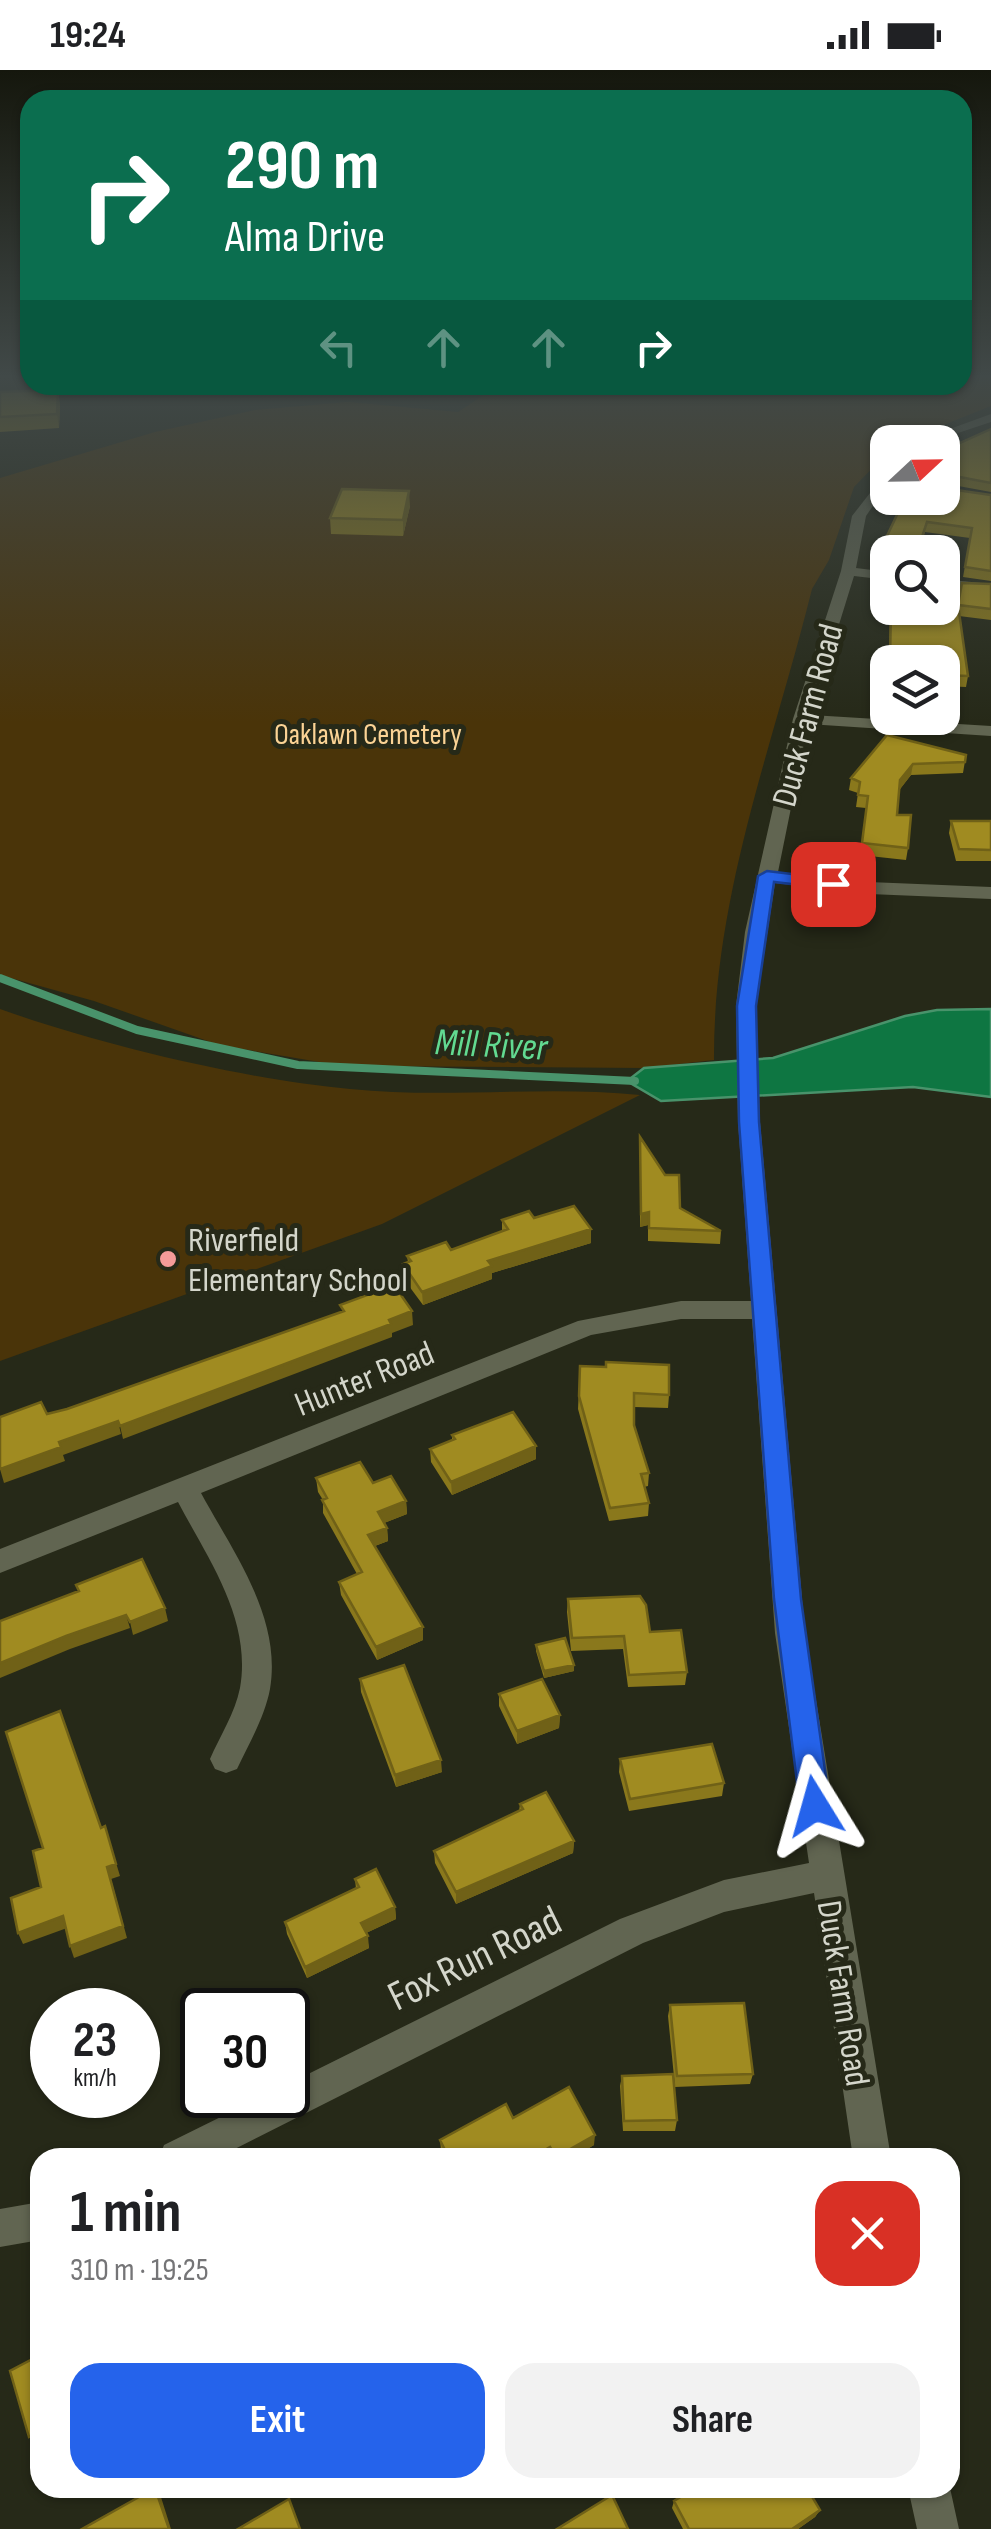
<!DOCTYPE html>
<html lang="en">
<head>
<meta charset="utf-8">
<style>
	body { margin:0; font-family:"Sofia Sans Condensed",sans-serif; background:#f2f2f2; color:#202124; height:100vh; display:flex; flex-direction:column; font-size:38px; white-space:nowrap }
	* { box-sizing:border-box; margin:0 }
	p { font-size:32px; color:#757577 }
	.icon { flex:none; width:55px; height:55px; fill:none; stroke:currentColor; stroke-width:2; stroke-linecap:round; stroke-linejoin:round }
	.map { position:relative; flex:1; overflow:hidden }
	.panel { position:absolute; left:30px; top:2078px; width:930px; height:350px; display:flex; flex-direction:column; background:#fff; border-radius:30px; box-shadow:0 2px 8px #0004 }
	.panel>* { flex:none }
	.guide { position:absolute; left:20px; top:20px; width:952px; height:305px; border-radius:30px; box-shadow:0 2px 8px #0004; background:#0b6e4f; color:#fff; overflow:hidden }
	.needle { width:65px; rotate:68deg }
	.buttons { position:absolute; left:870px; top:355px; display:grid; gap:20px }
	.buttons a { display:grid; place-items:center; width:90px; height:90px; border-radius:20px; background:#fff; box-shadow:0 2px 8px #0004; font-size:50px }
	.speed { position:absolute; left:30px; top:1918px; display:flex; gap:20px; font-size:50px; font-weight:700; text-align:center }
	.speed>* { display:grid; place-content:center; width:130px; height:130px; border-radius:50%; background:#fff; box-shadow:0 2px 8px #0004; line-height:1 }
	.speed small { font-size:25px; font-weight:400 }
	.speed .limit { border:5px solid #111; border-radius:15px; background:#fff; color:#111 }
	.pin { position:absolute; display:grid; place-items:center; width:85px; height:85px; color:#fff; margin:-42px; border-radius:20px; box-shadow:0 5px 15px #0006 }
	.me { position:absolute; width:110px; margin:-55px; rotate:352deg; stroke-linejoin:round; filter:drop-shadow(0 0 8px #0008) }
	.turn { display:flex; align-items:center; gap:35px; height:210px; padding:0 40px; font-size:45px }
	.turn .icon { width:130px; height:130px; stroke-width:2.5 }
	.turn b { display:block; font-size:70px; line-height:85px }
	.lanes { display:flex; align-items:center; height:95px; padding:0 40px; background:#0003; justify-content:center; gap:50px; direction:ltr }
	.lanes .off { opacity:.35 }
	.round { display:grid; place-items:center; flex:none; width:105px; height:105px; border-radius:30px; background:#f2f2f2 }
	.headline { display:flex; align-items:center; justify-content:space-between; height:170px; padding:0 40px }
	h1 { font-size:60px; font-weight:700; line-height:75px }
	.primary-button { display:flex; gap:20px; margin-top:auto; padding:20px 40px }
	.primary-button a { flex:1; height:115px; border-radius:30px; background:#2563eb; color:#fff; font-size:40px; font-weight:700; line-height:115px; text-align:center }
	.primary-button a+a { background:#f2f2f2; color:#202124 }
	.status { display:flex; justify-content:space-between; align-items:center; height:70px; padding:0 50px; background:#fff; direction:ltr }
	.status svg { height:28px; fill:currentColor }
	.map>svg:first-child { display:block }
</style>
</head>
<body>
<div class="status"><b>19:24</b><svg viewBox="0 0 49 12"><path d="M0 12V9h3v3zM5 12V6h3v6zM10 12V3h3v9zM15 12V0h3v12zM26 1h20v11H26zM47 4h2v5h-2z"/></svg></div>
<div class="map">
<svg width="991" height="2459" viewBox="0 0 991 2459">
	<rect width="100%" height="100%" fill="#262918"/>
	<path fill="#4a3409" d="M 963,307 L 991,307 L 991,336 L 901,372 L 888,372 L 887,383 L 854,417 L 829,490 L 812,519 C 773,676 713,827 714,990 L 644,998 L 343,996 L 219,975 L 94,931 L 0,905 L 0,408 L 155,362 L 255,340 L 348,332 L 458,342 L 499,315 L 962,315 Z
		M 0,939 C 101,975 243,1009 350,1019 C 446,1029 544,1015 640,1025 L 382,1154 L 0,1291 Z"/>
	<path fill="#0e7642" stroke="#49936b" stroke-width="2.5" d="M 991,939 L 991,1027 L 913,1017 L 661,1031 L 627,1011 L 644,998 L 773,988 L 905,946 L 937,940 Z"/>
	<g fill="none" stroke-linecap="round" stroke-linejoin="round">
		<path stroke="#49936b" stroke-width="8" d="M 0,908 L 137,960 L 298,995 L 635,1011"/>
		<path fill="#616551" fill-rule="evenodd" d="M 991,344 L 991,352 L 931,372 L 914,372 Z
			M 888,400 L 888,414 L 866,446 L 856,498 L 888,502 L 888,510 L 854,506 L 811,645 L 991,656 L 991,666 L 808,654 L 778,802 L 869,812 L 991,817 L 991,829 L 869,824 L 775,813 L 756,936 L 760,1052 L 805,1563 L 891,2088 L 853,2088 L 814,1823 L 724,1842 L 643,1873 L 217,2088 L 159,2088 L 164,2075 L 265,2025 L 288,2025 L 288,2014 L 620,1849 L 724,1810 L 809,1793 L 775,1563 L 752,1249 L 681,1249 L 591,1265 L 201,1423 C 233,1482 282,1547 270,1619 C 265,1646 249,1674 237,1699 L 226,1703 L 215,1699 L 210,1689 C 220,1666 235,1643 240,1618 C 252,1549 208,1489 178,1432 L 0,1503 L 0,1479 L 578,1251 L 681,1231 L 751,1231 L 738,1052 L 736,936 L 745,862 L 793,649 L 841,501 L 852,446 Z
			M 942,509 L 991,514 L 991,522 L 942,517 Z
			M 40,2132 L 40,2170 L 0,2177 L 0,2139 Z
			M 908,2418 L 950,2418 L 959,2459 L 917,2459 Z"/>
	</g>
	<path fill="#8a781c" d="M 0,322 L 60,334 L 59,358 L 0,362 Z
		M 991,359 L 991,422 L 942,413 L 942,381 Z
		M 991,425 L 991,511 L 963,507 L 970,468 L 925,462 L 919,482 L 888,482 L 888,499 L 882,498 L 888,476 L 886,476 L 887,466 Z
		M 410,436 L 403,466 L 331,464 L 330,448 Z
		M 888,501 L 888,535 L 878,535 L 880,503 Z
		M 991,514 L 991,550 L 959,546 L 968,606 L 966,617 L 942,616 L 942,592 L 889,592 L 890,538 L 942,538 L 958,534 Z
		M 887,665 L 966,685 L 963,703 L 911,705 L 899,720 L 897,745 L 908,778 L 906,790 L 860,785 L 866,738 L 856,737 L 858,723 L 849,720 L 851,708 Z
		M 951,751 L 991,751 L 991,791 L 956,791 L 949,763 Z
		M 640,1067 L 680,1138 L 721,1161 L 720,1174 L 648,1171 L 648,1155 L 640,1157 Z
		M 534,1148 L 591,1159 L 591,1173 L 492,1203 L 492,1209 L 423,1235 L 403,1208 L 403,1194 L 408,1192 L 407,1186 L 451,1180 L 502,1161 L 502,1150 Z
		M 580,1296 L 669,1325 L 668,1338 L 634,1337 L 634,1355 L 649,1403 L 648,1416 L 644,1417 L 649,1433 L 648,1446 L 609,1451 L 578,1339 Z
		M 452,1365 L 536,1389 L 452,1425 L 431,1392 L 430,1379 L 452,1370 Z
		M 316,1408 L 373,1413 L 406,1431 L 407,1444 L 384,1453 L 387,1458 L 388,1471 L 375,1476 L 423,1557 L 423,1570 L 377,1590 L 341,1525 L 339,1512 L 357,1504 L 323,1443 L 323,1430 L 318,1422 Z
		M 568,1529 L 650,1562 L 687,1602 L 685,1615 L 628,1617 L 623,1579 L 571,1581 L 567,1542 Z
		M 536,1575 L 574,1601 L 544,1608 L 536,1581 Z
		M 360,1609 L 442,1702 L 396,1717 L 361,1622 Z
		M 499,1624 L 560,1645 L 559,1658 L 517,1674 L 499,1636 Z
		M 620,1689 L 724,1713 L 722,1726 L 629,1741 L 619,1702 Z
		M 520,1734 L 574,1771 L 573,1783 L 456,1834 L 435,1793 L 434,1781 L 519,1741 Z
		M 355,1809 L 395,1837 L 396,1849 L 366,1863 L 369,1878 L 307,1908 L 287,1864 L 285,1852 L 356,1819 Z
		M 670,1935 L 753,2004 L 750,2014 L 675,2017 L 668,1946 Z
		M 622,2006 L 677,2050 L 675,2061 L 623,2061 L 620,2016 Z
		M 513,2048 L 594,2075 L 572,2088 L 445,2088 L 441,2080 L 440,2070 Z
		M 674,2431 L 820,2440 L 815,2447 L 798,2459 L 683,2459 L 672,2438 Z"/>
	<path fill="#706117" d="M 58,320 L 60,334 L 59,358 L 57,344 Z
		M 409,421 L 410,436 L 403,466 L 403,450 Z
		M 913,694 L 911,705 L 898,722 L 900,710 Z
		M 649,1142 L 648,1155 L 640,1157 L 641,1144 Z
		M 591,1159 L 591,1173 L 492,1203 L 492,1209 L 423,1235 L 422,1222 L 488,1191 Z
		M 412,1241 L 413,1255 L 392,1263 L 392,1267 L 123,1369 L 120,1356 Z
		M 118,1351 L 121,1364 L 63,1385 L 65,1391 L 4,1413 L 0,1399 L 59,1372 Z
		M 536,1376 L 536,1389 L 452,1425 L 451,1412 Z
		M 406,1431 L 407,1444 L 379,1455 L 378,1442 Z
		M 387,1458 L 388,1471 L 369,1478 L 368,1465 Z
		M 165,1538 L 168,1551 L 133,1565 L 130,1552 Z
		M 126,1545 L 130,1558 L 70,1579 L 0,1608 L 0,1593 L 66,1566 Z
		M 423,1557 L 423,1570 L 377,1590 L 376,1577 Z
		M 574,1595 L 574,1601 L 544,1608 L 544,1601 Z
		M 560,1645 L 559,1658 L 517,1674 L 517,1661 Z
		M 441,1690 L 442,1702 L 396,1717 L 395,1705 Z
		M 105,1756 L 120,1806 L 111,1809 L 127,1868 L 74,1888 L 70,1876 L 107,1797 Z
		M 574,1771 L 573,1783 L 456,1834 L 456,1822 Z
		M 395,1837 L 396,1849 L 362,1865 L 361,1853 Z
		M 63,1846 L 67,1858 L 23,1874 L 18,1863 Z
		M 368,1866 L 369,1878 L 307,1908 L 305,1897 Z
		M 140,1989 L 144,2000 L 138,2003 L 138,1991 Z
		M 595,2065 L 594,2075 L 572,2088 L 556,2088 Z
		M 550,2077 L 548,2088 L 531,2088 Z
		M 40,2361 L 40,2372 L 35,2375 L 29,2367 Z
		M 156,2418 L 160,2424 L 171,2459 L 169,2459 Z
		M 820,2440 L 815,2447 L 798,2459 L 792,2459 Z"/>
	<path fill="#a08b21" stroke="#706117" stroke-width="2.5" d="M 58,320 L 57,344 L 0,347 L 0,322 Z
		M 991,359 L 991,413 L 944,404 L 942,411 L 942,381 Z
		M 942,418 L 991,425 L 991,501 L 965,497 L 972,458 L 927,452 L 917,482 L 888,482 L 888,488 L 884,488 L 891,467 L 887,466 L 905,428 L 942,428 Z
		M 342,419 L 409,421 L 403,450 L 330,448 Z
		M 888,501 L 888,525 L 879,525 L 880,503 Z
		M 962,513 L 991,514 L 991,539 L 958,535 L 968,606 L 942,605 L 942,592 L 890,592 L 891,538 L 942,538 L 942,520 L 956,522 L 958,535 Z
		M 887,665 L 966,685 L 965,692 L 913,694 L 900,710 L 897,745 L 911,745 L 908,778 L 862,773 L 868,726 L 858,725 L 860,712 L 851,708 Z
		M 951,751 L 991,751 L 991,780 L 959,779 Z
		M 640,1067 L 665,1105 L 679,1105 L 680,1138 L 721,1161 L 649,1158 L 649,1142 L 641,1144 Z
		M 574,1136 L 591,1159 L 488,1191 L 492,1196 L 422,1222 L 403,1194 L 411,1191 L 407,1186 L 446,1172 L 451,1180 L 508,1159 L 502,1150 L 529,1141 L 534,1148 Z
		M 394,1215 L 412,1241 L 389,1250 L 391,1254 L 120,1356 L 118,1351 L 59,1372 L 61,1377 L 0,1399 L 0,1347 L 41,1332 L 47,1344 L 67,1339 L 344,1241 L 340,1235 Z
		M 606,1292 L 669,1295 L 669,1325 L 634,1323 L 634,1355 L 649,1403 L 641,1404 L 649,1433 L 610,1438 L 579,1326 L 580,1296 L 606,1297 Z
		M 513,1342 L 536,1376 L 451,1412 L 430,1379 L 455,1369 L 452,1365 Z
		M 360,1392 L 373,1413 L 391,1406 L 406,1431 L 378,1442 L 387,1458 L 368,1465 L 423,1557 L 376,1577 L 339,1512 L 362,1502 L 322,1430 L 327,1428 L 316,1408 Z
		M 142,1489 L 165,1538 L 130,1552 L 126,1545 L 66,1566 L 0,1593 L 0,1551 L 79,1521 L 76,1515 Z
		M 640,1526 L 646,1535 L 650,1562 L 681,1560 L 687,1602 L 629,1605 L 624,1566 L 572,1568 L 568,1529 Z
		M 565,1568 L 574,1595 L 544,1601 L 536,1575 Z
		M 404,1595 L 441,1690 L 395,1705 L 360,1609 Z
		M 542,1609 L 560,1645 L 517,1661 L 499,1624 Z
		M 60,1641 L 101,1758 L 105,1756 L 116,1794 L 107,1797 L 123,1856 L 70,1876 L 63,1846 L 18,1863 L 11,1828 L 41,1817 L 33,1781 L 43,1778 L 6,1662 Z
		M 712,1674 L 724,1713 L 630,1729 L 620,1689 Z
		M 546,1722 L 574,1771 L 456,1822 L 434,1781 L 523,1739 L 520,1734 Z
		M 376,1799 L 395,1837 L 361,1853 L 368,1866 L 305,1897 L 285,1852 L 359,1817 L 355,1809 Z
		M 117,1926 L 123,1940 L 86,1940 Z
		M 744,1933 L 753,2004 L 677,2006 L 670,1935 Z
		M 673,2004 L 677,2050 L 624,2051 L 622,2006 Z
		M 569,2017 L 595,2065 L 556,2087 L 550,2077 L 531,2088 L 449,2088 L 440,2070 L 506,2034 L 513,2048 Z
		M 40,2285 L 40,2361 L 29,2367 L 10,2301 Z
		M 155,2418 L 169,2459 L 82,2459 Z
		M 695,2418 L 807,2418 L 820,2440 L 792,2459 L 689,2459 L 674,2431 Z
		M 612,2425 L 628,2459 L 557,2459 Z
		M 289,2429 L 300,2459 L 238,2459 Z"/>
	<linearGradient id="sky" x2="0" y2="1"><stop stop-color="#15170d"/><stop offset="0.47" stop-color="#414948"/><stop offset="1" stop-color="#414948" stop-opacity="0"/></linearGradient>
	<rect width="991" height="652" fill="url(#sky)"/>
	<path fill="#2563eb" stroke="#184099" stroke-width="2.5" d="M 767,801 L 833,809 L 842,814 L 833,819 L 774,812 L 756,936 L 759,1052 L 801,1529 L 830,1736 L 825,1745 L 815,1749 L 805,1745 L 800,1736 L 774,1529 L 739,1052 L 737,936 L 758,806 Z"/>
	<circle fill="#f59b99" stroke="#262918" stroke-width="4" cx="168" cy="1189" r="10"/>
	<g text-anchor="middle" stroke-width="10" stroke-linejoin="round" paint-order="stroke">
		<g font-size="30" fill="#fbd395" stroke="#262918">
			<text x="368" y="674">Oaklawn Cemetery</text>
		</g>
		<g font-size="35" fill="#d4d6cb" stroke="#262918">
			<text transform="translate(807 645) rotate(-75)" y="12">Duck Farm Road</text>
			<text transform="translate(364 1308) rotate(-22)" y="12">Hunter Road</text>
			<text transform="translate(844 1923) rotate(81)" y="12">Duck Farm Road</text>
		</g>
		<g font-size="35" fill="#d4d6cb" stroke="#262918" text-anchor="start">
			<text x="188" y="1181">Riverfield<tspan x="188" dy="40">Elementary School</tspan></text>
		</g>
		<g font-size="38" font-style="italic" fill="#62da91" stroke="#262918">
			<text transform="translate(491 974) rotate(3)" y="13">Mill River</text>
		</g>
		<g font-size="42" fill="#d4d6cb" stroke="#262918">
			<text transform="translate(474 1887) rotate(-26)" y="15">Fox Run Road</text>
		</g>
	</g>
</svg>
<div class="buttons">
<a><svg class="needle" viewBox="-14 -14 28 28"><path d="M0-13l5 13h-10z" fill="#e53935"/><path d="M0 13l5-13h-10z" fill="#757577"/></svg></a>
<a><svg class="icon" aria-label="search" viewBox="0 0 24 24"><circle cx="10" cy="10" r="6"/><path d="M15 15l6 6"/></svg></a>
<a><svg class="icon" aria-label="layers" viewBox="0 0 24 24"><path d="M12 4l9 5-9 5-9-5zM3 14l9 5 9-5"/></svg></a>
</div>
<div class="speed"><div>23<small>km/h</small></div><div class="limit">30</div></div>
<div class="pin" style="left:833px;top:814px;background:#d93025"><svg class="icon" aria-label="arrive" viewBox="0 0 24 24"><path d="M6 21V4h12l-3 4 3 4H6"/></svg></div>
<svg class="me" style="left:815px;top:1736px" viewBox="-20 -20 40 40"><path d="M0-17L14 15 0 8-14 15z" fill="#2563eb" stroke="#fff" stroke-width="4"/></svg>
<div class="guide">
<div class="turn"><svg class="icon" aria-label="right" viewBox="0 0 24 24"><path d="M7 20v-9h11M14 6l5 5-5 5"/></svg><div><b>290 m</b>Alma Drive</div></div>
<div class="lanes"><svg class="icon off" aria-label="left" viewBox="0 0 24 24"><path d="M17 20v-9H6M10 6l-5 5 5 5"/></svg><svg class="icon off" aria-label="ahead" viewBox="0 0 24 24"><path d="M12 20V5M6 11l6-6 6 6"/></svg><svg class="icon off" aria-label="ahead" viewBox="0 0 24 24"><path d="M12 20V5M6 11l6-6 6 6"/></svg><svg class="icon" aria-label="right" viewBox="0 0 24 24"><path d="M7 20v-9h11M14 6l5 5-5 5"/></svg></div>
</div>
<section class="panel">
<div class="headline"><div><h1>1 min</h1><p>310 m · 19:25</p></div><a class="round" style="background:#d93025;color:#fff"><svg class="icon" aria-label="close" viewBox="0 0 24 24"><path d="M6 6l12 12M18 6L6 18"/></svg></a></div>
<div class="primary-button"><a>Exit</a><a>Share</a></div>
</section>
</div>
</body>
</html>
